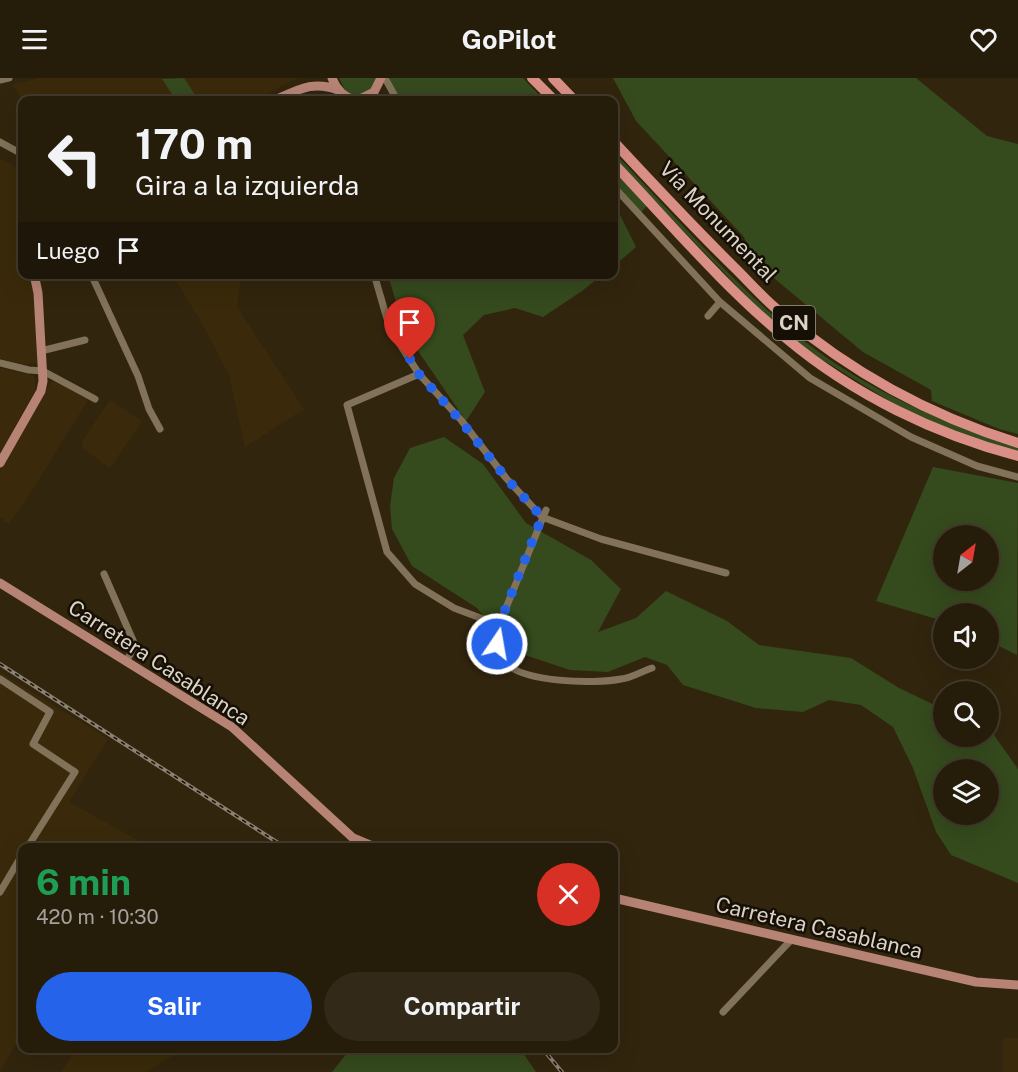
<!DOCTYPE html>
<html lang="es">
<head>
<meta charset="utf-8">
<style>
	body { margin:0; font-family:"Public Sans",sans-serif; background:#322918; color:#f1f3f6; height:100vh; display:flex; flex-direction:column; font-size:22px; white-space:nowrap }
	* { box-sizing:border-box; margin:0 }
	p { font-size:20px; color:#a4a19c }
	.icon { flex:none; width:33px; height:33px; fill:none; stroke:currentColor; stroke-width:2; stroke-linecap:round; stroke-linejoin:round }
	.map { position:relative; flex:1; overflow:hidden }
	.drawer { position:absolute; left:18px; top:765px; width:600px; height:210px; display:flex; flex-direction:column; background:#261c0a; border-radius:12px; box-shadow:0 6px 24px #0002,0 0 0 2px #423a2b }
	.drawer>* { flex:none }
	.banner { position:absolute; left:18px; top:18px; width:600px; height:183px; border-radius:12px; box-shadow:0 6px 24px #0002,0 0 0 2px #423a2b; background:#261c0a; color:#f1f3f6; overflow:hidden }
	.needle { width:39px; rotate:31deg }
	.fabs { position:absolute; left:933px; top:447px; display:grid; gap:12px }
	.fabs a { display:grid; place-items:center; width:66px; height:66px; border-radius:50%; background:#261c0a; box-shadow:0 6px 24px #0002,0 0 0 2px #423a2b; font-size:30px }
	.pin { position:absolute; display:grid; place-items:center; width:51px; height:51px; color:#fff; margin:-62px -26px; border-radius:50% 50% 50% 0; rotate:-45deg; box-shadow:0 0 6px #0007 }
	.pin .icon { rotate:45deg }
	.me { position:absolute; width:66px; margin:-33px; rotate:12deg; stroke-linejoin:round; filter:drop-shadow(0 0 4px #0008) }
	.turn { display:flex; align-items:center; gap:21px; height:126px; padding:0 18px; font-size:27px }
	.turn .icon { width:78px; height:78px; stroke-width:2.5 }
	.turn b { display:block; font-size:42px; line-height:51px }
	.then { display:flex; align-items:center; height:57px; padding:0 18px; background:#0003; gap:12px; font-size:22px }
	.round { display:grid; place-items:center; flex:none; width:63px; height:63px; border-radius:32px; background:#322918 }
	.overview { display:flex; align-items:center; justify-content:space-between; height:102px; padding:0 18px }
	h1 { font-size:36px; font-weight:700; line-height:45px; color:#1e9e55 }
	.action { display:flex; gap:12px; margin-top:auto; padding:12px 18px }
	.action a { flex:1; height:69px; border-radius:36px; background:#2563eb; color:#fff; font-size:24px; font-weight:700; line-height:69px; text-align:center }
	.action a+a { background:#322918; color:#f1f3f6 }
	header { display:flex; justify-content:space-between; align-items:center; height:78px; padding:0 18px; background:#261c0a; font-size:27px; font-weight:700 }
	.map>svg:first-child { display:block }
</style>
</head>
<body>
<header><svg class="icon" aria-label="menu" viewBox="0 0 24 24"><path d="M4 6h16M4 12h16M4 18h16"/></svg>GoPilot<svg class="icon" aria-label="heart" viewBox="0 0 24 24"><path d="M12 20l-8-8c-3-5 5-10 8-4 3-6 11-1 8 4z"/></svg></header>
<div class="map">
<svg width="1018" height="994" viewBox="0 0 1018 994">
	<rect width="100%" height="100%" fill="#32250e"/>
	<path fill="#3a2a0b" d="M 39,0 L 297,0 L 256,22 L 22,23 L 13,7 Z
		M 0,80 L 22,92 L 22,196 L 30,197 L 35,226 L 38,285 L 18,287 L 0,280 Z
		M 173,197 L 241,197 L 237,229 L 304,331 L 245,369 L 229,297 L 204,249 Z
		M 0,290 L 34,298 L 36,311 L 0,375 Z
		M 51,304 L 57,304 L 88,322 L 33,411 L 9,445 L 0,440 L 0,391 Z
		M 110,322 L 142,343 L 110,390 L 83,371 L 82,363 Z
		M 0,594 L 108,661 L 69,724 L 150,769 L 22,770 L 22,956 L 0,993 Z
		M 1003,960 L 1018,960 L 1018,994 L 1003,994 Z
		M 76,971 L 76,970 L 184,971 L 146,994 L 61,994 Z"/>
	<path fill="#354a1d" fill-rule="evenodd" d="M 184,0 L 197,20 L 194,22 L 176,22 L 162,1 Z
		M 339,0 L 377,0 L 371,11 L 358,18 L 346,14 Z
		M 390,0 L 523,0 L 544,22 L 408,22 C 399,18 389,11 390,0 Z
		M 613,0 L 916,0 L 987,58 L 1018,66 L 1018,356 L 999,351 L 932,323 L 931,312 L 863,274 L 752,182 L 744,159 L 636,43 Z
		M 614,74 C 671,134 726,198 789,251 C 856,307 936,343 1018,369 L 1018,375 L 978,362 L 902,331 L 818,279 L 789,258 L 763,235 L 614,81 Z
		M 614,92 L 647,128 L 641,134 L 614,105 Z
		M 614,125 L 636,169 L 614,188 Z
		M 388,197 L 388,196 L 602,197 L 582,213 L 543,239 L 515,230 L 484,237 L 463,257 L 485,314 L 466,343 L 405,254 Z
		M 444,359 L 483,386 L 526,445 L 591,482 L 621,511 L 598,554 L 636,540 L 666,513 L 727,543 L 759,567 L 851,580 L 899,610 L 943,631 L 944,658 L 988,658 L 989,654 L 994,657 L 1018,691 L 1018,805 L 951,777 L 936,754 L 913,690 L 893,649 L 861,627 L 829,622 L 803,634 L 756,630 L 683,607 L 667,587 L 645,579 L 608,594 L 570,592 L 513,573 L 477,530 L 412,488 L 392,451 L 390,428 L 394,400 L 410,370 ZM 944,692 L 988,692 L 988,736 L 944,736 Z
		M 933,389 L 1018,405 L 1017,577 L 989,563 L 988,536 L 944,536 L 943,543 L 876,523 ZM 944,458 L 988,458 L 988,502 L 944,502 Z
		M 351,970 L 381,971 L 414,977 L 426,971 L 517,971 L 521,972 L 536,994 L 332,994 Z"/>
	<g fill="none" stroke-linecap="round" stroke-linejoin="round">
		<path stroke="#817259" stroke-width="7" d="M 385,0 L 397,22
			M 0,2 L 9,0
			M 369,18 L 396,22
			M 0,64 L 22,76
			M 614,109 L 720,224 L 810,300 L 911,359 L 977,388 L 1018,399
			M 91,196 L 138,298 L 149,331 L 160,351
			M 374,196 L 390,251 L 419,296 L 461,342 L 506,400 L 542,439 L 601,461 L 726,495
			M 708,238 L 720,224
			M 41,273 L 85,262
			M 0,285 L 29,292 L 43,293 L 95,321
			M 419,296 L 347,327 L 387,474 L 415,506 L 454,530 L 499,547
			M 546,432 L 499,547 C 497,560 496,572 504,583 C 520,605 596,606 621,601 C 632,600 642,593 652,590
			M 104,496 L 135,567 L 126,584
			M 0,601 L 50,634 L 33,666 L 75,694 L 27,770
			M 0,814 L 22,777
			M 723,934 L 791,862"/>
		<path stroke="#b68374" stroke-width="9" d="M 332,0 C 336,11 343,19 355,22
			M 275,22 C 298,12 313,2 338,12
			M 358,22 L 374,14 L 381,0
			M 0,385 L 41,313 L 43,303 L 38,215 L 34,196
			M 0,505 L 232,649 L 353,760 L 377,770
			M 614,820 L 976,904 L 1018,907"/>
		<path stroke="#da8f86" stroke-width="10" d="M 532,0 L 554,22
			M 553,0 L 574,22
			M 614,64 C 654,107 695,151 737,192 C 751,206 764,221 780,234 C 849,293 931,338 1018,365
			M 614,86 C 670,145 724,209 787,261 C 854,317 935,356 1018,378"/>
		<defs>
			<path id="rail" d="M 0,586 L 286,770
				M 542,970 L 562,994"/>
		</defs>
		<use href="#rail" stroke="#8c8170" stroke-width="4"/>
		<use href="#rail" stroke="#150f06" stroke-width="1.5" stroke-dasharray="4.5" stroke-linecap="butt"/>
	</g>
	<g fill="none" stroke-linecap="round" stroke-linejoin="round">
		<path stroke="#2563eb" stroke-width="10" stroke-dasharray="0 18" d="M 410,281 L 419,296 L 460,342 L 506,400 L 542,439 L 499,547 L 497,566"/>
	</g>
	<g text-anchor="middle" stroke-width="5" stroke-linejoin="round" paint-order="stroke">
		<rect fill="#150f06" stroke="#a0988c" stroke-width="1.5" x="773" y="228" width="42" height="34" rx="4.5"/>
		<g font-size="20" font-weight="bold" fill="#dbd3c6">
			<text x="794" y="252">CN</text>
		</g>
		<g font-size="21" fill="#dbd3c6" stroke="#150f06">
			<text transform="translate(718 144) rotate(46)" y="7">Vía Monumental</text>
			<text transform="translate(159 585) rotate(33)" y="7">Carretera Casablanca</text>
			<text transform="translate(819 850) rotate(13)" y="7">Carretera Casablanca</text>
		</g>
	</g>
</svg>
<div class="fabs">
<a><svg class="needle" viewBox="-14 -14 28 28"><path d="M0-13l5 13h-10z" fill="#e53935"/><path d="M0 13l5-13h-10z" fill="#a4a19c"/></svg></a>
<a><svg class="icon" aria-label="sound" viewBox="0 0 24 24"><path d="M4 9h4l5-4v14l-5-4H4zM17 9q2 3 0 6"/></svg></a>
<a><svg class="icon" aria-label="search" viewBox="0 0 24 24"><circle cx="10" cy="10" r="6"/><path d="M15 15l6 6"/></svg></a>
<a><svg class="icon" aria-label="layers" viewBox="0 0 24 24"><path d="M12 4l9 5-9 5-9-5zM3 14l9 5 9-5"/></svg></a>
</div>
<div class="pin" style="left:410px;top:281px;background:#d93025"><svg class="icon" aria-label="arrive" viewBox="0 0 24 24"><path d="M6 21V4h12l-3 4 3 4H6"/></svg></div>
<svg class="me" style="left:497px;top:566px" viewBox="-20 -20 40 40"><circle r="17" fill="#2563eb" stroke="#fff" stroke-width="3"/><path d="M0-11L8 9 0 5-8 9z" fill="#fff"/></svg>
<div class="banner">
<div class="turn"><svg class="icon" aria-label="left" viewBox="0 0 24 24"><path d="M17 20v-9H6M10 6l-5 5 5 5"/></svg><div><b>170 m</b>Gira a la izquierda</div></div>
<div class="then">Luego<svg class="icon" aria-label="arrive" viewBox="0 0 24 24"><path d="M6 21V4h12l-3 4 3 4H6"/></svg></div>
</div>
<section class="drawer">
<div class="overview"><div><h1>6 min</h1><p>420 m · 10:30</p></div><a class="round" style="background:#d93025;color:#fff"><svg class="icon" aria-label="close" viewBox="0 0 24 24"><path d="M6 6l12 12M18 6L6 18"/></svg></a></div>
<div class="action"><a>Salir</a><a>Compartir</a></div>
</section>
</div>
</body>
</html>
